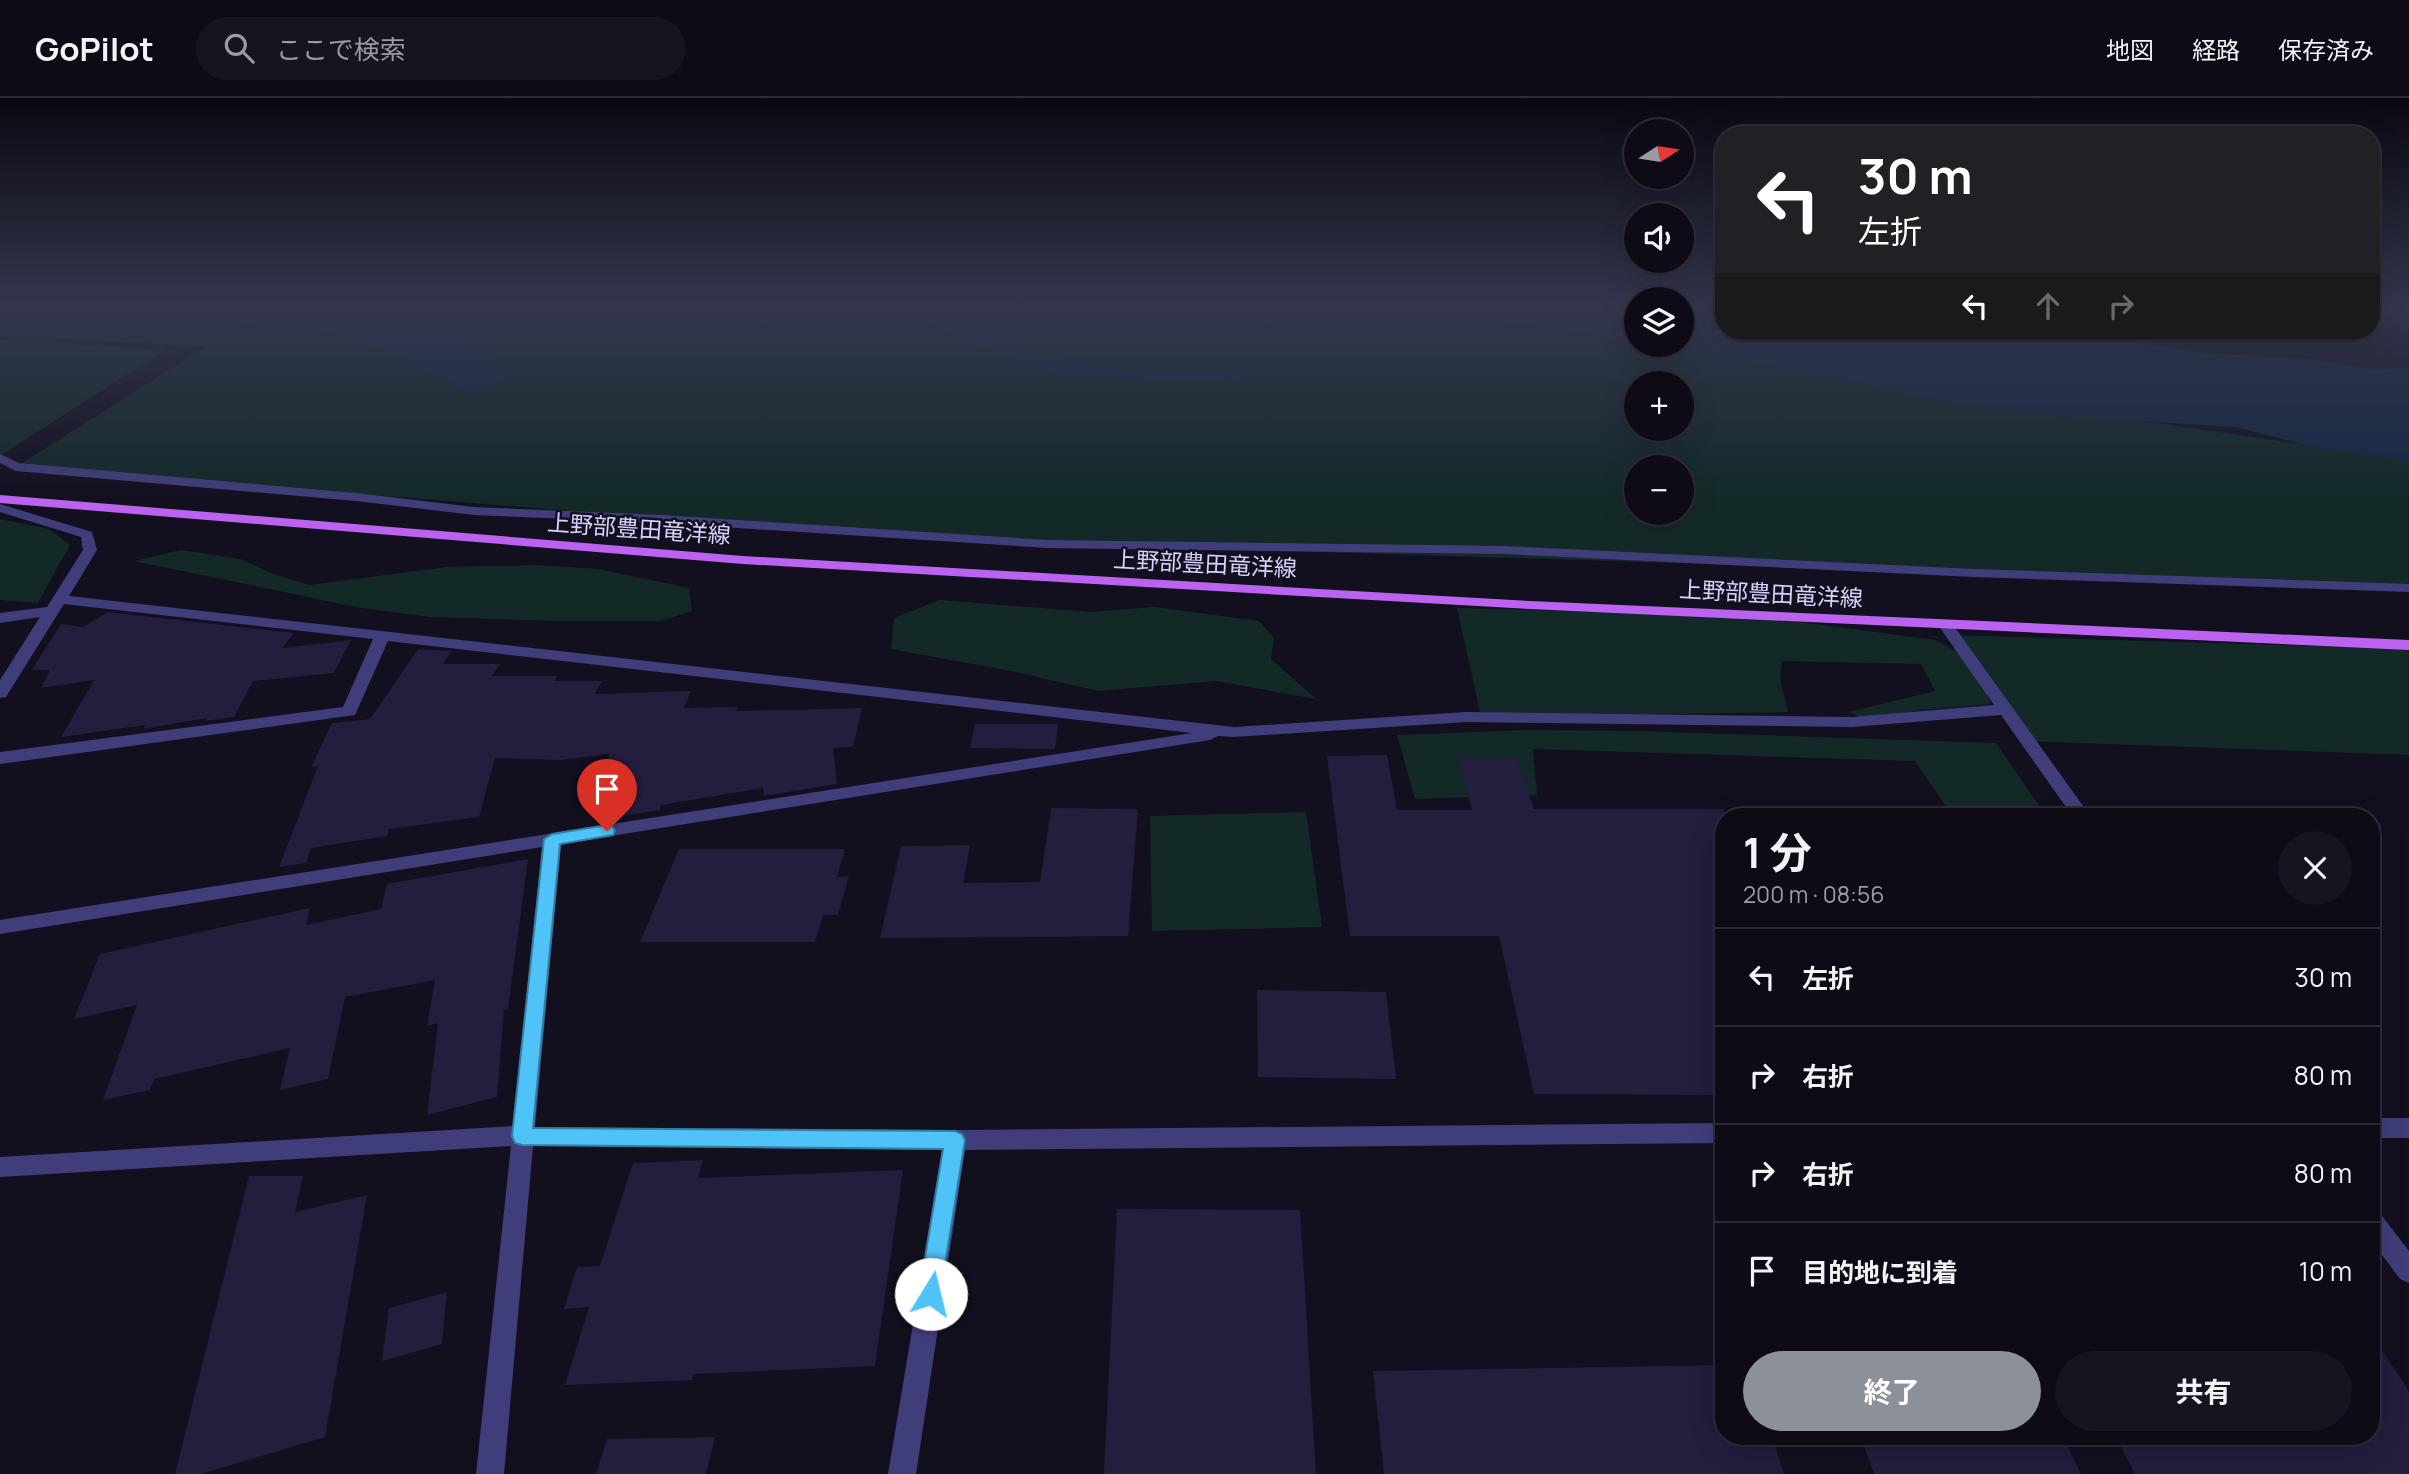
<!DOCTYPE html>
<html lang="ja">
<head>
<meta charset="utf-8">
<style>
	body { margin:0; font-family:Manrope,"Noto Sans JP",sans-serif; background:#171420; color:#f1f3f6; height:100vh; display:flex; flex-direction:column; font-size:26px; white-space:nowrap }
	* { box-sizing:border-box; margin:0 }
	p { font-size:23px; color:#9b9ba1 }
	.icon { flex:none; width:38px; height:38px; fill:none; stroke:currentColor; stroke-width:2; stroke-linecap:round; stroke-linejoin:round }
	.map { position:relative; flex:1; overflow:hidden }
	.sheet { position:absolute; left:1715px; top:710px; width:665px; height:637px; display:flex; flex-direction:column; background:#0e0b17; border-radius:28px; box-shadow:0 7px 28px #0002,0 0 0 2px #2e2b36 }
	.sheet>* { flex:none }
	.guide { position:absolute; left:1715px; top:28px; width:665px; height:214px; border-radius:28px; box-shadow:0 7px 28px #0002,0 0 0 2px #2e2b36; background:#202124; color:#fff; overflow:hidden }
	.needle { width:46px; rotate:78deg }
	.fabs { position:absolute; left:1624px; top:21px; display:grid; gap:14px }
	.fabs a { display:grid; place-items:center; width:70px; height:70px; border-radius:50%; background:#0e0b17; box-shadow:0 7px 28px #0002,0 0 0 2px #2e2b36; font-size:35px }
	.pin { position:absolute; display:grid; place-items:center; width:60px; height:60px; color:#fff; margin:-72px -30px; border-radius:50% 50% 50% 0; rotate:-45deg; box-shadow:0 0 7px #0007 }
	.pin .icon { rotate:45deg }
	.me { position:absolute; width:77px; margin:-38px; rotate:9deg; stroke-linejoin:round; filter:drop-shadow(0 0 5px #0008) }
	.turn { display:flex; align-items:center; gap:24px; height:147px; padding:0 28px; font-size:32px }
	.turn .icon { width:91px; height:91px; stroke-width:2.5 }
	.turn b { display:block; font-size:49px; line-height:60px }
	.lanes { display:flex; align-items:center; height:66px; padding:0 28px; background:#0003; justify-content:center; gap:35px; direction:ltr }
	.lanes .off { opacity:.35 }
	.round { display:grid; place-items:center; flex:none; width:74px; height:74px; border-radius:37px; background:#171420 }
	.overview { display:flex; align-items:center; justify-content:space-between; height:119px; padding:0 28px }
	h1 { font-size:42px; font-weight:700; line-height:52px }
	.button { display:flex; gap:14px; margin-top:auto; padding:14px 28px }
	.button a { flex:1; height:80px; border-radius:42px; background:#8c9099; color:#fff; font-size:28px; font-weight:700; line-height:80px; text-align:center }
	.button a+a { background:#171420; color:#f1f3f6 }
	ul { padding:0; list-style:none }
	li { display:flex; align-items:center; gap:21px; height:98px; padding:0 28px; border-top:2px solid #2e2b36 }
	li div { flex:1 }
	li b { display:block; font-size:26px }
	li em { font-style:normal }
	header { display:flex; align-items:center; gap:42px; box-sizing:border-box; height:98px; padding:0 35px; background:#0e0b17; border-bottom:2px solid #2e2b36 }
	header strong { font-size:33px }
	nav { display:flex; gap:38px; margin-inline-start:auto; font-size:24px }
	.search { width:490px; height:63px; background:#171420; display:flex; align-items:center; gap:18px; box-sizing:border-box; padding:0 24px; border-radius:38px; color:#9b9ba1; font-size:26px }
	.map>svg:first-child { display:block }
</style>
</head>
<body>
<header>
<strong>GoPilot</strong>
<div class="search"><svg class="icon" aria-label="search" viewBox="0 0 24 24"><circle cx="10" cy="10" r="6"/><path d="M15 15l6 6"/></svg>ここで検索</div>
<nav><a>地図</a><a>経路</a><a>保存済み</a></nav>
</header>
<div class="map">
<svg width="2409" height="1376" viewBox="0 0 2409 1376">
	<rect width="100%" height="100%" fill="#120f1f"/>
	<path fill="#132928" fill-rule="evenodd" d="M 0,211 L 1429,211 L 1739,264 L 2409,362 L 2409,488 L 938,442 L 16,369 L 205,249 L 0,237 ZM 1636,285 L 1682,285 L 1682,331 L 1636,331 ZM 1636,369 L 1682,369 L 1682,415 L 1636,415 Z
		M 0,242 L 165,252 L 0,358 Z
		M 0,421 L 49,431 L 70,447 L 38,505 L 0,502 Z
		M 181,452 L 240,461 L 271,475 L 309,487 L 447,469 L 536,467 L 598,471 L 689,490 L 692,513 L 661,523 L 559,523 L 431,519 L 361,510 L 134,463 Z
		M 940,502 L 1091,514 L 1154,509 L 1259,523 L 1274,540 L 1271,561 L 1316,601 L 1216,583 L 1098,593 L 1016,574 L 891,551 L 894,520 Z
		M 1457,510 L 1756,518 L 1936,542 L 1969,561 L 1953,537 L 2409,551 L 2409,657 L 2028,643 L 1973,567 L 1991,606 L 1919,612 L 1870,623 L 1849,614 L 1935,593 L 1921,566 L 1782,563 L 1780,581 L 1788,614 L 1481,619 Z
		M 1527,632 L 1641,633 L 1996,645 L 2047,719 L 1953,719 L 1915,663 L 1533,651 L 1537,697 L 1415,701 L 1397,637 Z
		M 1306,714 L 1322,829 L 1152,833 L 1150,718 Z"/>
	<path fill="#142744" d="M 226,211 L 444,211 L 511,278 L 474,295 L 398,259 L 315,231 L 253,229 Z
		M 899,211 L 940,211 L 1011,244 L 1075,265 L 1129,272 L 1334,280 L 1169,284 L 1071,279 L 1008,261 Z
		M 1429,211 L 1636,211 L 1636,246 Z
		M 1682,211 L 1724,211 L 1724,233 L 2064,233 L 2205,255 L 2308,261 L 2371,271 L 2409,270 L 2409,363 L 2318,350 L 2235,329 L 2045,317 L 1971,308 L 1820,277 L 1639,247 L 1682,247 Z"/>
	<path fill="#231d3e" d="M 108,514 L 294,535 L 282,550 L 351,542 L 334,575 L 253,583 L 234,619 L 205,623 L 207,620 L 143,631 L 145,627 L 61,639 L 94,582 L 41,590 L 50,572 L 32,572 L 61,526 L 83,529 Z
		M 418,551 L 452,553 L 443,566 L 500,566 L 492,578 L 557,578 L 555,583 L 602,583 L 595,596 L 691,593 L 684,610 L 737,609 L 736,613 L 862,610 L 853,649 L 833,650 L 837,686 L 764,698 L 763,690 L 661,707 L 660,712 L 598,722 L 609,656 L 561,662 L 495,660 L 479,719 L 389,731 L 387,738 L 311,750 L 306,765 L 279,769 L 318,668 L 311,669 L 332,625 L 370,621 Z
		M 975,626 L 1058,626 L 1055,651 L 970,650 Z
		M 1387,657 L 1397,712 L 1472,712 L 1458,660 L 1516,659 L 1534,711 L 1724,711 L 1724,997 L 1534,996 L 1499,838 L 1350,838 L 1327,658 Z
		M 1051,710 L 1138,711 L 1128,838 L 880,840 L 901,748 L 970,747 L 963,785 L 1040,784 Z
		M 679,751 L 845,751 L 837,779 L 849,778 L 838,817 L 823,817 L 815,844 L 640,844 Z
		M 528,761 L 508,911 L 504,912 L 497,999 L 427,1017 L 438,925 L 427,928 L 435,882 L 345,899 L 328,981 L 280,992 L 290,950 L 154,981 L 150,992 L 103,1002 L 137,907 L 74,921 L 100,856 L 310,810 L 306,827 L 381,811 L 387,786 Z
		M 1257,892 L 1386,894 L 1396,981 L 1258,979 Z
		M 703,1062 L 698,1080 L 903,1072 L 875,1268 L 693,1276 L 692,1282 L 565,1287 L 589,1209 L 564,1211 L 577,1169 L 600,1168 L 633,1065 Z
		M 249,1078 L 303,1078 L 295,1114 L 367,1097 L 325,1339 L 201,1376 L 175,1376 Z
		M 1117,1111 L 1300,1112 L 1316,1376 L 1104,1376 Z
		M 447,1194 L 442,1246 L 382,1263 L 389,1210 Z
		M 2371,1236 L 2409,1293 L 2409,1376 L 2135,1376 L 2116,1339 L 2371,1339 Z
		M 1724,1267 L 1724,1339 L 1772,1339 L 1784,1376 L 1384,1376 L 1373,1273 Z
		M 715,1339 L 706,1376 L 596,1376 L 607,1341 Z
		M 1861,1339 L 2063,1339 L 2081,1376 L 1874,1376 Z"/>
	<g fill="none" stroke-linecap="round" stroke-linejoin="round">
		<path fill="#403e7a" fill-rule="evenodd" d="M 0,356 L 19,365 L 356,395 L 474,409 L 661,417 L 1047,442 L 1505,448 L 1973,471 L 2409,486 L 2409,494 L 1973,479 L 1505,456 L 1047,450 L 661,425 L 474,417 L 356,403 L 16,373 L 0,365 Z
			M 0,406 L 92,434 L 97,452 L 69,498 L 1234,629 L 1466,614 L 1852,619 L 1994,607 L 1938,527 L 1946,522 L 1951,524 L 2091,719 L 2073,719 L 2001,617 L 1852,629 L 1466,624 L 1234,639 L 1218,638 L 1210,642 L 561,746 L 535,1029 L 955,1032 L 1724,1025 L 1724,1045 L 965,1052 L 916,1376 L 888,1376 L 942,1052 L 533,1048 L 504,1376 L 476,1376 L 511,1048 L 0,1079 L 0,1059 L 513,1028 L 542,749 L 0,836 L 0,822 L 1192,635 L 388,543 L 355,617 L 0,666 L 0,654 L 343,609 L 373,541 L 64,506 L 6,599 L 0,600 L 0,582 L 40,519 L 0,525 L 0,515 L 47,509 L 83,452 L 81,439 L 0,414 Z
			M 2371,1020 L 2409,1020 L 2409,1040 L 2371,1040 Z
			M 2371,1111 L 2379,1114 L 2409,1153 L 2409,1185 L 2400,1181 L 2371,1142 Z"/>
		<path fill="#bb63f0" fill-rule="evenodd" d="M 0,397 L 743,458 L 1530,503 L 2409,542 L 2409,552 L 1530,511 L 743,466 L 0,405 Z"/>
	</g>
	<linearGradient id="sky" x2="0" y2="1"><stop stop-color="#0a0811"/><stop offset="0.52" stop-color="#33374d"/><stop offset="1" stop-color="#33374d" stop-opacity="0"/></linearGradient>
	<rect width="2409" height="403" fill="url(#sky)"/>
	<path fill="#4fc3f7" stroke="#337fa1" stroke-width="2" d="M 607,727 L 613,729 L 615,733 L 613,737 L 560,746 L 533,1030 L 955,1033 L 962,1036 L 965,1042 L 939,1204 L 931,1207 L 923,1204 L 919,1196 L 943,1051 L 522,1047 L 515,1045 L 512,1038 L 544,741 L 552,736 Z"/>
	<g text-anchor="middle" stroke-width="5" stroke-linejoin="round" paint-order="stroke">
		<g font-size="23" fill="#d6d2fb" stroke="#120f1f">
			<text transform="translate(639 431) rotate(4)" y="8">上野部豊田竜洋線</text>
			<text transform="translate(1205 466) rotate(3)" y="8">上野部豊田竜洋線</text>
			<text transform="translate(1771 496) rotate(3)" y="8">上野部豊田竜洋線</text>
		</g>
	</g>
</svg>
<div class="fabs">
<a><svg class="needle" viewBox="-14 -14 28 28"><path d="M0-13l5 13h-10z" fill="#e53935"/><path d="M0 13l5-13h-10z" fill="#9b9ba1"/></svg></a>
<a><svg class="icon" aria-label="sound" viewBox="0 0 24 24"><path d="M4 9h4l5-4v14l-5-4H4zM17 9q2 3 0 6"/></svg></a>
<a><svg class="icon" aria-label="layers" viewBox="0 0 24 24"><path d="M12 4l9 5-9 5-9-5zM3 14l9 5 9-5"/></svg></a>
<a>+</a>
<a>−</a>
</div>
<div class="pin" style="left:607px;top:733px;background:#d93025"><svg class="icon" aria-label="arrive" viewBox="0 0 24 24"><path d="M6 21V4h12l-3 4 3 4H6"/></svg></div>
<svg class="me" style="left:931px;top:1196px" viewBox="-20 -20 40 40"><circle r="19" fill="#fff"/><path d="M0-13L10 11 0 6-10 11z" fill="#4fc3f7"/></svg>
<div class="guide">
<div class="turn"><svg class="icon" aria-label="left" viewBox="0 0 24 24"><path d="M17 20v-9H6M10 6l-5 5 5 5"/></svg><div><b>30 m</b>左折</div></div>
<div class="lanes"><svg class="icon" aria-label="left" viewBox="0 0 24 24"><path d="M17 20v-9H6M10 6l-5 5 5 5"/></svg><svg class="icon off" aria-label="ahead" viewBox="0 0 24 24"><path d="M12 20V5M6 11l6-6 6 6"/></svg><svg class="icon off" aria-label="right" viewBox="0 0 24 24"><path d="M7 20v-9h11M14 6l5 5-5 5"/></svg></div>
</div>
<section class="sheet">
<div class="overview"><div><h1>1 分</h1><p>200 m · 08:56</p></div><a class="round"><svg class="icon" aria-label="close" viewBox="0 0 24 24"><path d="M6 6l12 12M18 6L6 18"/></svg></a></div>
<ul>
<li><svg class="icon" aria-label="left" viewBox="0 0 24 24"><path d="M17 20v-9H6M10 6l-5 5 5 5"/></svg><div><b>左折</b></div><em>30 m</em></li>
<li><svg class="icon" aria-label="right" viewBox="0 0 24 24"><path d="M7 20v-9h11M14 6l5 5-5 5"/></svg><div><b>右折</b></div><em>80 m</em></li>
<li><svg class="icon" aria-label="right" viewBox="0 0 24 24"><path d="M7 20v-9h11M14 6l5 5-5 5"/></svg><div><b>右折</b></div><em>80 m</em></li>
<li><svg class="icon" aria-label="arrive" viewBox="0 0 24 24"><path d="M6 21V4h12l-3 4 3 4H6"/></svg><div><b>目的地に到着</b></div><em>10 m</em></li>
</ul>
<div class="button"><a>終了</a><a>共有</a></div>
</section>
</div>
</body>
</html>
